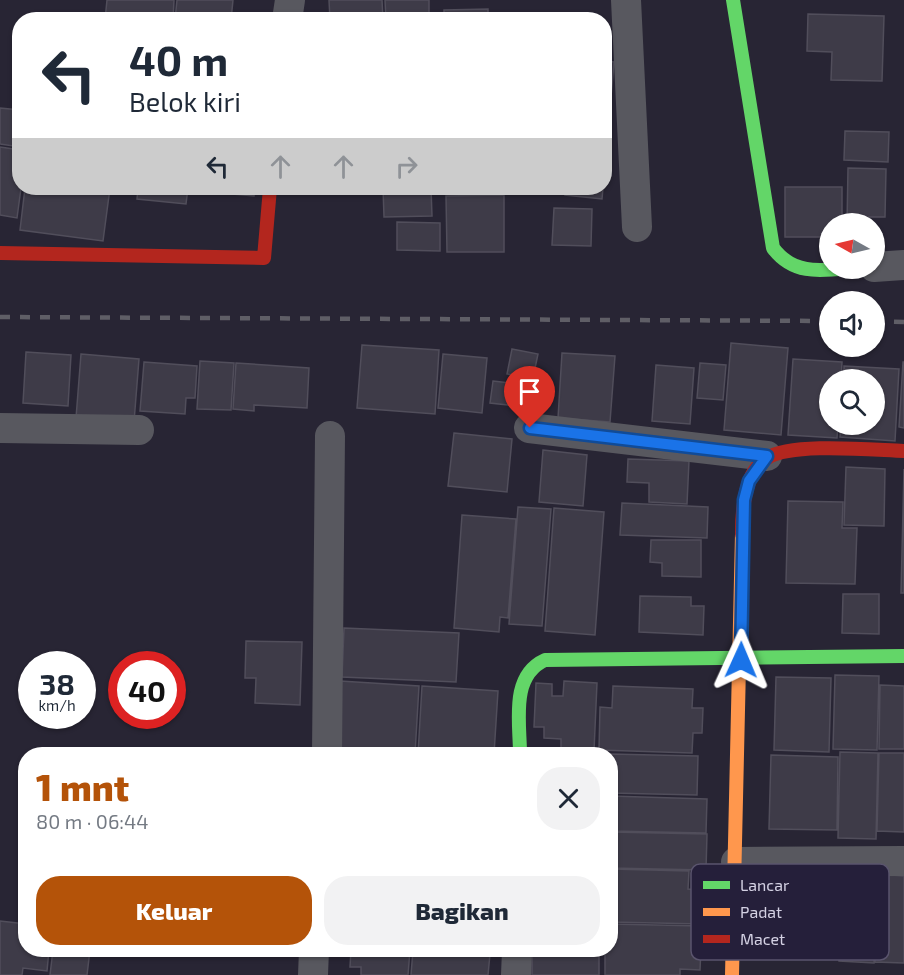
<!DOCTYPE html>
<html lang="id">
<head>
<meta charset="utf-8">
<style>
	body { margin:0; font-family:"Exo 2",sans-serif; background:#f2f2f3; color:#1f2937; height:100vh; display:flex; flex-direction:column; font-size:22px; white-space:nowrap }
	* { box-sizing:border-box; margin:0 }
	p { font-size:20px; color:#747a83 }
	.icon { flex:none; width:33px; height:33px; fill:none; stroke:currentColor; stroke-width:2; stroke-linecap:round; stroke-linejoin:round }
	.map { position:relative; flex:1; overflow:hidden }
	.drawer { position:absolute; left:18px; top:747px; width:600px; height:210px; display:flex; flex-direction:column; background:#fff; border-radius:24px; box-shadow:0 2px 4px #0004 }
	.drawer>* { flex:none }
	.top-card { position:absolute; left:12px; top:12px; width:600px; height:183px; border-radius:24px; box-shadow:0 2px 4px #0004; background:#fff; color:#1f2937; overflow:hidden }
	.needle { width:39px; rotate:278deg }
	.tools { position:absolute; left:819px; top:213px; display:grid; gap:12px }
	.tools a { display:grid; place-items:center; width:66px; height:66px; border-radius:50%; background:#fff; box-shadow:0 2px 4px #0004; font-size:30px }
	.speed { position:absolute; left:18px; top:651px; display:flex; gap:12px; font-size:30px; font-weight:700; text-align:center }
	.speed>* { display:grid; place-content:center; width:78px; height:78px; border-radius:50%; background:#fff; box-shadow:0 2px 4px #0004; line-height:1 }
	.speed small { font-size:15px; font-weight:400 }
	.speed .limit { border:9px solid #d22; background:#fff; color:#111 }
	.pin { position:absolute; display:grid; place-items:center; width:51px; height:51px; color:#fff; margin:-62px -26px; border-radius:50% 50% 50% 0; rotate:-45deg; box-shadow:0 0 6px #0007 }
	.pin .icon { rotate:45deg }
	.me { position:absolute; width:66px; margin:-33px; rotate:1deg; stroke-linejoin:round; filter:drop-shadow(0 0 4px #0008) }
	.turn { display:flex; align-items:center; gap:21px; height:126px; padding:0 18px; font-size:27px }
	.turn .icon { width:78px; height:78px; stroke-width:2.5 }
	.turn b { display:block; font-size:42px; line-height:51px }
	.lanes { display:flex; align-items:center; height:57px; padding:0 18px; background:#0003; justify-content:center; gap:30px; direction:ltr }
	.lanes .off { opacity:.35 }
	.round { display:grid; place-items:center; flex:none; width:63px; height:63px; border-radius:24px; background:#f2f2f3 }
	.summary { display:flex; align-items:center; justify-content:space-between; height:102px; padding:0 18px }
	h1 { font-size:36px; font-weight:800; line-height:45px; color:#b45309 }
	.cta { display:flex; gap:12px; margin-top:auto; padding:12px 18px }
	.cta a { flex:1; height:69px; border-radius:24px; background:#b45309; color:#fff; font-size:24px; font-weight:800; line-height:69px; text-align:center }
	.cta a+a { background:#f2f2f3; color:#1f2937 }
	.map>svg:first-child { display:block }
</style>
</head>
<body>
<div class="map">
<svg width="904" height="975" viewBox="0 0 904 975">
	<rect width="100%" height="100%" fill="#282534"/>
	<path fill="#3e3b48" stroke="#514e5b" stroke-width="1.5" d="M 107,0 L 174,0 L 173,20 L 105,20 Z
		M 177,0 L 233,0 L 231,20 L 175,20 Z
		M 329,0 L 382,0 L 383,20 L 330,20 Z
		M 385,0 L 429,0 L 429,20 L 386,20 Z
		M 488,9 L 488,20 L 444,20 L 444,10 Z
		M 808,14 L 884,16 L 882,81 L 831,80 L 832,52 L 807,51 Z
		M 604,61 L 614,62 L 607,143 L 604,143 Z
		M 0,108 L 20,110 L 20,147 L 0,144 Z
		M 845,131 L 889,132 L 888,162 L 844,160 Z
		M 0,147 L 20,150 L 21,188 L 17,218 L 0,215 Z
		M 848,168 L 886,169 L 885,217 L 869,217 L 869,224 L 847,224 Z
		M 785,187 L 842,187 L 842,224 L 830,224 L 830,237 L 785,237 Z
		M 25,188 L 110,188 L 103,241 L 20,230 Z
		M 138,188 L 188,188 L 186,204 L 137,199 Z
		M 210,188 L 255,188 L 254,196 L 210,192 Z
		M 278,188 L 341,188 L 341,194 L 278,190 Z
		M 383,188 L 431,188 L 432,216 L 384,217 Z
		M 448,188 L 496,188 L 496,191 L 448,192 Z
		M 566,188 L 603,188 L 602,199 L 565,195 Z
		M 504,195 L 504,252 L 447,252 L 446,196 Z
		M 554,208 L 592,209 L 591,246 L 552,245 Z
		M 397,222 L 440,223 L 440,251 L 397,250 Z
		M 731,343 L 788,348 L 781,435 L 724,430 Z
		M 362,345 L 439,350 L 435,414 L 357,408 Z
		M 512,349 L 538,354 L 533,378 L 507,374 Z
		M 26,352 L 71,355 L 68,406 L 23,403 Z
		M 562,353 L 615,356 L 610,422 L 558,418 Z
		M 81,354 L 139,359 L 134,422 L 76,418 Z
		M 443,354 L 487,358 L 482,413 L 438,408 Z
		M 793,359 L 842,362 L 841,380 L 830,380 L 830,424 L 838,424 L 837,438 L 788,435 Z
		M 200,361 L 234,363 L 231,410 L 197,409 Z
		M 144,362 L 197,366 L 195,398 L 186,398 L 185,414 L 140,411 Z
		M 903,362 L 904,362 L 904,428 L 899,427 Z
		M 236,363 L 309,368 L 307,408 L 254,405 L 254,411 L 233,409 Z
		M 700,363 L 726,365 L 723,400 L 697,398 Z
		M 656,365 L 694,368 L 690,424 L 652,421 Z
		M 844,366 L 899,369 L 895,441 L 840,437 L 841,424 L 874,424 L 874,380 L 844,380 Z
		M 493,381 L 547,387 L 546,409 L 490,403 Z
		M 454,433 L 512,439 L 507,492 L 448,486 Z
		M 543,450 L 587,455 L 583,506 L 539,502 Z
		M 628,459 L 689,461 L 687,504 L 649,502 L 649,483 L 627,482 Z
		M 846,467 L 885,469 L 884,526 L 844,525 Z
		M 904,469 L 904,593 L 901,593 Z
		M 788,501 L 843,502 L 842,528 L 857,528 L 855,584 L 786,583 Z
		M 622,503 L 708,507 L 707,538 L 620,535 Z
		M 518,507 L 551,509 L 542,626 L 509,624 Z
		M 554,508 L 604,512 L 595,635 L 545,631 Z
		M 462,515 L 516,519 L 508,618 L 500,617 L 499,632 L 454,628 Z
		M 651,540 L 701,540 L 701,577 L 662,576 L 662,563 L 650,562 Z
		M 843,594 L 879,594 L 879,634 L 842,633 Z
		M 640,596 L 691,597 L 691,606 L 704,606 L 703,635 L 639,632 Z
		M 344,628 L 459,633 L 456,682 L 342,677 Z
		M 246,641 L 302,642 L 300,705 L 255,703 L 256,678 L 245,678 Z
		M 835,675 L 879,676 L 877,750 L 833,749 Z
		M 776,677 L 831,678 L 829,752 L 774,750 Z
		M 340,681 L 419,686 L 415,754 L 336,749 Z
		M 564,681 L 597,683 L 594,751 L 561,750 L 561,739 L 544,738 L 544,727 L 534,727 L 536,683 L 552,684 L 552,696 L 563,696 Z
		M 880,685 L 904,686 L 904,749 L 879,749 Z
		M 422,686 L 498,691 L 494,754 L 418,754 Z
		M 613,686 L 693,689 L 692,708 L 703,708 L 702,733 L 693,733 L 692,753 L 599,750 L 600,707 L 612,708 Z
		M 337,751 L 387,754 L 336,754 Z
		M 840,752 L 878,753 L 876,839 L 838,838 Z
		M 879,753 L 904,753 L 904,832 L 877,831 Z
		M 610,754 L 698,756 L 697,795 L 610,793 Z
		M 771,755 L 838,757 L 837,830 L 769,829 Z
		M 610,796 L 707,799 L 706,833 L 610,831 Z
		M 610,832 L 707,834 L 706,870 L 610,868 Z
		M 610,869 L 689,871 L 688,889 L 703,890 L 702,924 L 610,922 Z
		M 879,874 L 904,876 L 904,963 L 875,962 Z
		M 808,878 L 877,881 L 874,963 L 839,961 L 839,943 L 806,942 Z
		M 0,921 L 26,924 L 26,950 L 49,950 L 47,971 L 23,968 L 22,975 L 0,975 Z
		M 610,924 L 702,926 L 700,970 L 680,969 L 680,975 L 605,975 L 605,950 L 610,950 Z
		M 53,950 L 90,950 L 87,975 L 50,975 Z
		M 351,950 L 410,950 L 408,975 L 361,975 L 361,967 L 350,967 Z
		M 413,950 L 471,950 L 471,952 L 490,954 L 488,975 L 411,975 Z
		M 532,950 L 599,950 L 599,975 L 532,975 Z"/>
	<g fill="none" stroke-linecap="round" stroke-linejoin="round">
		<path stroke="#58585f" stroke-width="30" d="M 626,0 L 637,227
			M 287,20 L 290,0
			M 874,267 L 904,265
			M 0,428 L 139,430
			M 529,428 L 767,456
			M 327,754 L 330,436
			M 736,862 L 904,861
			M 313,975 L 314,950
			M 516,975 L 517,950"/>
		<path stroke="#63d668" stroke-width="14" d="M 733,0 L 773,248 C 793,275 820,271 850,268
			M 520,754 C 520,722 510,676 545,660 L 904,656"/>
		<path stroke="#ff974d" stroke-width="14" d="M 732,975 L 742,534"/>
		<path stroke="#b3261e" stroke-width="14" d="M 0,253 L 264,258 L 270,188
			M 742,534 C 742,510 744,472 767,458 C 792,442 873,450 904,451"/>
		<path stroke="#5f5e66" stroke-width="4.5" stroke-dasharray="10 10" stroke-linecap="butt" d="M 0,317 L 830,321
			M 874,321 L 904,322"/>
	</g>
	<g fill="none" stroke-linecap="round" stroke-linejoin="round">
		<defs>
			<path id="route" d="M 530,428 L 767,456 L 749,481 L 744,500 L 741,660"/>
		</defs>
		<use href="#route" stroke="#114b97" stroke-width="15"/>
		<use href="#route" stroke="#1a73e8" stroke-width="10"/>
	</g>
	<rect x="691" y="864" width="198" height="96" rx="9" fill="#251f3a" stroke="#5a546d" stroke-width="1.5"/>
	<rect x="703" y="881" width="27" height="8" fill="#63d668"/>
	<rect x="703" y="908" width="27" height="8" fill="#ff974d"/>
	<rect x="703" y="935" width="27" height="8" fill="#b3261e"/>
	<g font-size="16" fill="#d4d1e3">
		<text x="740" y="891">Lancar</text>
		<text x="740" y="918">Padat</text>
		<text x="740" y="945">Macet</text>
	</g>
</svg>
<div class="tools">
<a><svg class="needle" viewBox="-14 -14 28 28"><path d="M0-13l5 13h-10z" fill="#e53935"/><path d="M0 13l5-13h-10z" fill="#747a83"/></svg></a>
<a><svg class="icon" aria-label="sound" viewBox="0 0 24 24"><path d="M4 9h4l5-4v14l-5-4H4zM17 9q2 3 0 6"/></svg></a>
<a><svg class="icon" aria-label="search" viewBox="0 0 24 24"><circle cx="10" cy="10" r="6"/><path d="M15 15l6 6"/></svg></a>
</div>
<div class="speed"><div>38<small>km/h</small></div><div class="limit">40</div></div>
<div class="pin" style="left:530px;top:428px;background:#d93025"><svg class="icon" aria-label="arrive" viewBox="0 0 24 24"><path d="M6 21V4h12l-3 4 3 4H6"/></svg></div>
<svg class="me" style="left:741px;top:660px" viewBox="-20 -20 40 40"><path d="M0-17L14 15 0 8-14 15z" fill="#1a73e8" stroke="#fff" stroke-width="4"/></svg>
<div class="top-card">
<div class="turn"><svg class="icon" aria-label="left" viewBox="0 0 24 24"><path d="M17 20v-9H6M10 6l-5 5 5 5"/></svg><div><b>40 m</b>Belok kiri</div></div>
<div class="lanes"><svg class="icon" aria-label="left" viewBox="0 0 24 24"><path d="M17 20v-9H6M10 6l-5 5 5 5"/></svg><svg class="icon off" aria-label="ahead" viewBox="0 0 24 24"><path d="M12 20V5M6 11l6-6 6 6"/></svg><svg class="icon off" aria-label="ahead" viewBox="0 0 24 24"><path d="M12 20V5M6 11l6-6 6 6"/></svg><svg class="icon off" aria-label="right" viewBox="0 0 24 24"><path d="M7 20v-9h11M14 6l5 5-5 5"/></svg></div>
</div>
<section class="drawer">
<div class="summary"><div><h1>1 mnt</h1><p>80 m · 06:44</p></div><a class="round"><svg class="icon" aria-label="close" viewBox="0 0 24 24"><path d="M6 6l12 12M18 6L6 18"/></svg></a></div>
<div class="cta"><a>Keluar</a><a>Bagikan</a></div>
</section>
</div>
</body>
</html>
